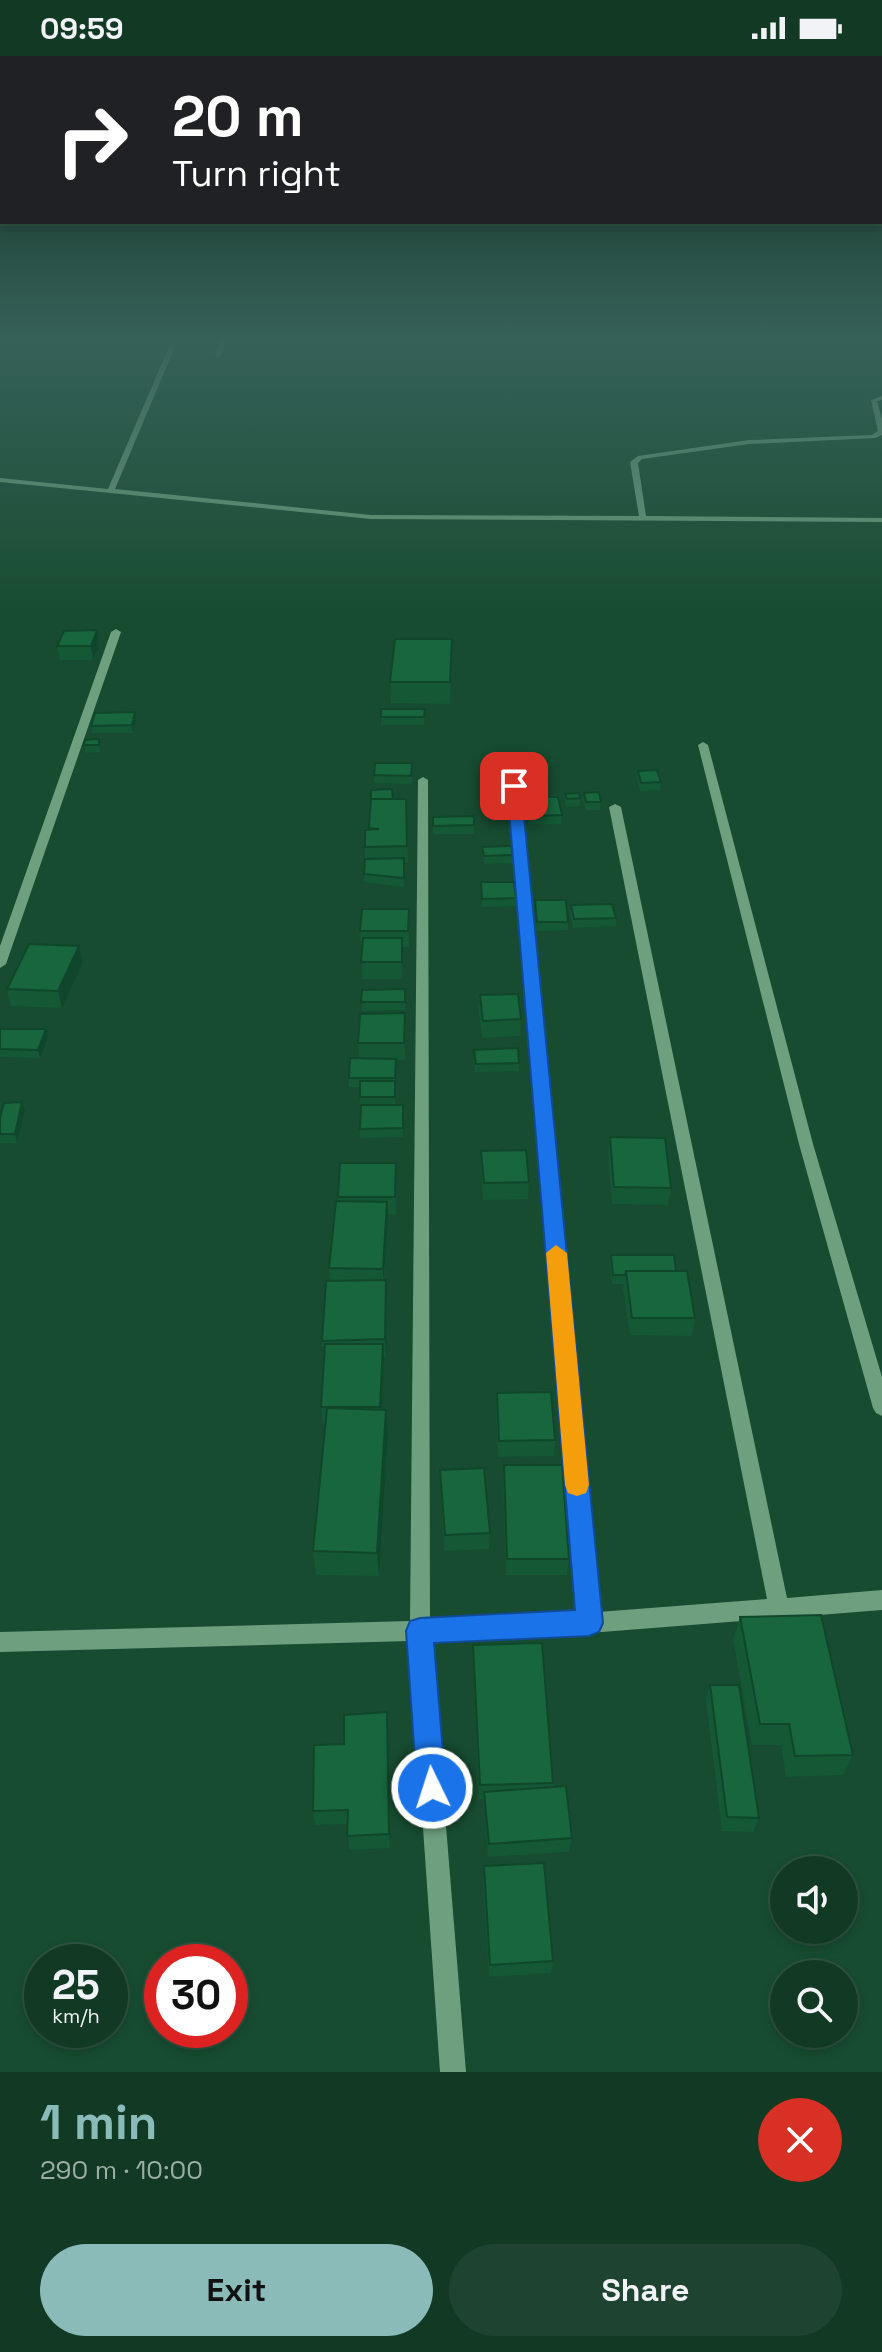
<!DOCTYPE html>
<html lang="en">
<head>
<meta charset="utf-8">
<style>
	body { margin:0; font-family:"Space Grotesk",sans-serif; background:#1e4431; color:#f1f3f6; height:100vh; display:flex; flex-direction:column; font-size:30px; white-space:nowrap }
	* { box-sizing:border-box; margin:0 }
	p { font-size:26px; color:#9caca6 }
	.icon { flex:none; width:44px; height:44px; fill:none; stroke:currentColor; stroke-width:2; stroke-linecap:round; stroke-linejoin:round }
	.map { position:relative; height:2016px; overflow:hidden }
	.drawer { display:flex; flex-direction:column; background:#113924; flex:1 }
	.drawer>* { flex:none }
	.hud { position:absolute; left:0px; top:0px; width:882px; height:168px; box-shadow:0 4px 12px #0003,0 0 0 2px #305341; background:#202124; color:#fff; overflow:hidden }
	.controls { position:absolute; left:770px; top:1800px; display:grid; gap:16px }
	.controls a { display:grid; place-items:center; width:88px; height:88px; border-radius:50%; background:#113924; box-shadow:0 4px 12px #0003,0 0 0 2px #305341; font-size:40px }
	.speed { position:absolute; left:24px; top:1888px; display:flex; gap:16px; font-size:40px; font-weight:700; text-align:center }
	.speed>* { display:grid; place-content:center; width:104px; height:104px; border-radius:50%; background:#113924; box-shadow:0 4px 12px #0003,0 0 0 2px #305341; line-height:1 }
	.speed small { font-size:20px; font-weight:400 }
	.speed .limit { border:12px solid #d22; background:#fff; color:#111 }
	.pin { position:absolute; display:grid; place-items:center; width:68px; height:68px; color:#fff; margin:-34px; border-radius:16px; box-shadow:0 4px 12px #0006 }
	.me { position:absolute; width:88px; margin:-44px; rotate:356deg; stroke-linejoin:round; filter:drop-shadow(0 0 6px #0008) }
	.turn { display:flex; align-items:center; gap:28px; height:168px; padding:0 40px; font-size:36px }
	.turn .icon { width:104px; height:104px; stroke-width:2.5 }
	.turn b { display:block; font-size:56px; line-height:68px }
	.round { display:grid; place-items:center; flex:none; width:84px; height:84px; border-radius:42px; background:#1e4431 }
	.overview { display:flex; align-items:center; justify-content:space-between; height:136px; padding:0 40px }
	h1 { font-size:48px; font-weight:700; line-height:60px; color:#8bbbb9 }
	.action { display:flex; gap:16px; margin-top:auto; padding:16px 40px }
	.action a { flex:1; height:92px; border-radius:48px; background:#8bbbb9; color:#111; font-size:32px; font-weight:700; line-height:92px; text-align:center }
	.action a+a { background:#1e4431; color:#f1f3f6 }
	.status { display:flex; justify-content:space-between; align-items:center; height:56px; padding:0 40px; background:#113924; direction:ltr }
	.status svg { height:22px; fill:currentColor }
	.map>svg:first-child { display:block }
</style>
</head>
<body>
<div class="status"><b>09:59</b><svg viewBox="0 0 49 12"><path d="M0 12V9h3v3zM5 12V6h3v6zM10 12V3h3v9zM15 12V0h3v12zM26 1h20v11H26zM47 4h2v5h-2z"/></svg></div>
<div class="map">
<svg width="882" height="2016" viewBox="0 0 882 2016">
	<rect width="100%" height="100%" fill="#174c30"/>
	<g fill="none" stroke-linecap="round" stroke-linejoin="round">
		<path fill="#6ea080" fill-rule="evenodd" d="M 221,282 L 227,282 L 221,299 L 218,301 L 215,299 Z
			M 171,291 L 174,293 L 115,433 L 371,459 L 639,460 L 630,406 L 638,400 L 749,384 L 872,379 L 878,375 L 871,344 L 882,340 L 882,344 L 877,345 L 882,363 L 882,379 L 875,382 L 749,388 L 642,403 L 638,407 L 646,460 L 882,462 L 882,466 L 371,463 L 0,426 L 0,422 L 108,433 L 168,293 Z
			M 116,573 L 121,576 L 6,908 L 0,912 L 0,890 L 111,576 Z
			M 703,686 L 708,689 L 813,1088 L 882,1321 L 882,1360 L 876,1357 L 873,1352 L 799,1088 L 698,689 Z
			M 423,721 L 428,724 L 430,1564 L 578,1558 L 509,730 L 514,727 L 519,730 L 598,1556 L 767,1543 L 609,751 L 615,748 L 621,751 L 787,1542 L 882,1534 L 882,1554 L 589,1577 L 431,1585 L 466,2016 L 440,2016 L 410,1585 L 0,1596 L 0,1576 L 410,1565 L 418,724 Z"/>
	</g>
	<path fill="#145835" d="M 97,574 L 99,589 L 93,604 L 60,604 L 57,590 Z
		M 452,583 L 450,648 L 391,647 L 390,626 Z
		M 381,653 L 425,653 L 424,669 L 381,669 Z
		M 136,664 L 133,677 L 92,677 L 91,670 Z
		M 99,683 L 100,696 L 86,697 L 84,689 Z
		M 412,707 L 412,728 L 374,727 L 374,719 Z
		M 638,715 L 661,726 L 660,734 L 640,735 L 637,723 Z
		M 584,737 L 601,746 L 600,754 L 586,754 L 583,745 Z
		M 565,738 L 580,742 L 580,750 L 566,751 L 565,746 Z
		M 526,741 L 562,759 L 561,768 L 529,768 L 526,749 Z
		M 371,743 L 406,743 L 408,806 L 404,806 L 404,831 L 364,826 L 365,791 L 369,774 Z
		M 474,760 L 474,778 L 433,778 L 433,761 Z
		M 482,791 L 513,799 L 513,807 L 484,808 Z
		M 481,826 L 516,842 L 516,850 L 482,851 Z
		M 535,844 L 568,866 L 568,874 L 536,875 Z
		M 571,849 L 616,862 L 616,870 L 573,872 L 570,857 Z
		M 409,853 L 409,891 L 402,891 L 402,923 L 362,923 L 362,891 L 361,891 L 360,875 Z
		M 79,890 L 83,906 L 62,952 L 11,950 L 7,933 Z
		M 405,933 L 405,954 L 362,955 L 362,934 Z
		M 480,939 L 521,963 L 520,980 L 482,982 L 479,956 Z
		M 0,973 L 48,982 L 40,1002 L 0,1001 Z
		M 405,974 L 405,1004 L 396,1004 L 395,1031 L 395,1049 L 403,1049 L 403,1081 L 360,1082 L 360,1031 L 349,1031 L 349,1022 L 359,1002 L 358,987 Z
		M 474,994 L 519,1007 L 519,1015 L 475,1016 Z
		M 25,1055 L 17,1087 L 0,1087 L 0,1062 Z
		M 610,1081 L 671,1132 L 668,1149 L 612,1148 L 608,1098 Z
		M 481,1095 L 529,1126 L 528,1143 L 483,1144 L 481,1113 Z
		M 396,1124 L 396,1158 L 388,1158 L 384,1224 L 386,1224 L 387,1241 L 386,1301 L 383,1301 L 382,1354 L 388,1378 L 379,1520 L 316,1519 L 313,1495 L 326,1368 L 323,1368 L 321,1351 L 324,1302 L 322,1285 L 330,1225 L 329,1212 L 338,1141 Z
		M 611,1199 L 676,1215 L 695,1262 L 692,1280 L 630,1279 L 623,1232 L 624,1228 L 612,1228 L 610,1208 Z
		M 497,1337 L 555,1384 L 554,1400 L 498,1401 L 496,1354 Z
		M 504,1409 L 569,1503 L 567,1519 L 506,1519 L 503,1426 Z
		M 440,1414 L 490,1477 L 489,1493 L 444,1495 Z
		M 740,1561 L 853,1699 L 843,1719 L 786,1721 L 781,1689 L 752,1689 L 733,1583 Z
		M 473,1589 L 553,1727 L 553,1731 L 572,1782 L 569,1796 L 488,1801 L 484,1743 L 479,1743 L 473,1605 Z
		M 710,1629 L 759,1762 L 753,1776 L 722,1775 L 706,1644 Z
		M 387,1656 L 390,1792 L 349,1794 L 348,1768 L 315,1769 L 313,1755 L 344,1688 Z
		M 484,1810 L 553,1905 L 551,1917 L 489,1921 L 483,1823 Z"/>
	<path fill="#10472b" d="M 97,574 L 99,589 L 93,604 L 91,590 Z
		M 135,656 L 136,664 L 133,677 L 132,669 Z
		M 79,890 L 83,906 L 62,952 L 58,935 Z
		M 46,973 L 48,982 L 40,1002 L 38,994 Z
		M 22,1046 L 25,1055 L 17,1087 L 15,1078 Z
		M 387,1146 L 388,1163 L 383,1230 L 383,1213 Z
		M 386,1224 L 387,1241 L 386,1301 L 385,1283 Z
		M 383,1288 L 384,1305 L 381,1368 L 380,1351 Z
		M 386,1354 L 388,1378 L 379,1520 L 377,1497 Z
		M 387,1656 L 388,1671 L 390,1792 L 389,1778 Z"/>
	<path fill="#17663e" stroke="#10472b" stroke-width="2" d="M 97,574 L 91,590 L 57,590 L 64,575 Z
		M 395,583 L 452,583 L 450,626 L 390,626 Z
		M 381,653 L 425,653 L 424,661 L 381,661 Z
		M 135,656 L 132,669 L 91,670 L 95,657 Z
		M 99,683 L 99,689 L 84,689 L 85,684 Z
		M 375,707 L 412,707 L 411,720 L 374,719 Z
		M 657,714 L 661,726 L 641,727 L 638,715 Z
		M 392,733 L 393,743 L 371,743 L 371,734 Z
		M 599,736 L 601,746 L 586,746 L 584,737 Z
		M 579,737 L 580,742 L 567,743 L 565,738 Z
		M 526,741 L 558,741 L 562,759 L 529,760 Z
		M 371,743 L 406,743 L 407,790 L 365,791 L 365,774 L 379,773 L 369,772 Z
		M 474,760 L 474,769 L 433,770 L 433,761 Z
		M 511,790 L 513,799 L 484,800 L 482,791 Z
		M 404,802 L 404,822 L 364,818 L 365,803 Z
		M 481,826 L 514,826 L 516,842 L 482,843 Z
		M 535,844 L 566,844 L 568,866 L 537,866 Z
		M 612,848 L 616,862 L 574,863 L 571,849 Z
		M 362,853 L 409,853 L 408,875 L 360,875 Z
		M 363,882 L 402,882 L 402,906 L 361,906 Z
		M 29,888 L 79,890 L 58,935 L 7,933 Z
		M 405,933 L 405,946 L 361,946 L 362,934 Z
		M 518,938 L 521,963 L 483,965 L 480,939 Z
		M 405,957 L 404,987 L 358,987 L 360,958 Z
		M 0,973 L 46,973 L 38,994 L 0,993 Z
		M 518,992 L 519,1007 L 476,1008 L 474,994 Z
		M 350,1002 L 396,1003 L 395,1022 L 349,1022 Z
		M 360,1025 L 395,1025 L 395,1041 L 360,1041 Z
		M 22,1046 L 15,1078 L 0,1078 L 0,1062 L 4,1047 Z
		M 361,1049 L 403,1049 L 403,1072 L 360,1073 Z
		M 610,1081 L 665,1082 L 671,1132 L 614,1131 Z
		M 526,1094 L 529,1126 L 484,1127 L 481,1095 Z
		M 340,1107 L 396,1107 L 395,1141 L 338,1141 Z
		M 336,1145 L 387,1146 L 383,1213 L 329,1212 Z
		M 611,1199 L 674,1199 L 676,1215 L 626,1215 L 625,1219 L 613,1219 Z
		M 626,1215 L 687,1215 L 695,1262 L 632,1262 Z
		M 386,1224 L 385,1283 L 322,1285 L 326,1225 Z
		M 325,1288 L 383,1288 L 380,1351 L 321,1351 Z
		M 551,1336 L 555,1384 L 499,1385 L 497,1337 Z
		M 327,1352 L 386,1354 L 377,1497 L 313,1495 Z
		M 504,1409 L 562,1409 L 569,1503 L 507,1503 Z
		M 484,1412 L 490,1477 L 445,1479 L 440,1414 Z
		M 821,1559 L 853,1699 L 795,1700 L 789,1668 L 760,1668 L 740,1561 Z
		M 542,1587 L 553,1727 L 480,1729 L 473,1589 Z
		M 710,1629 L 739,1629 L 759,1762 L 727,1761 Z
		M 387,1656 L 389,1778 L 347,1780 L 348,1754 L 313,1755 L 314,1689 L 344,1688 L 344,1659 Z
		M 566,1730 L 572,1782 L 489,1788 L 484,1736 Z
		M 544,1807 L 553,1905 L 490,1909 L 484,1810 Z"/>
	<linearGradient id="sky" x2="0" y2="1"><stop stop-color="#0d2a1a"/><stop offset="0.5" stop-color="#366159"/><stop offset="1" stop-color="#366159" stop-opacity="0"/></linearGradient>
	<rect width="882" height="564" fill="url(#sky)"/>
	<path fill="#1a73e8" stroke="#114b97" stroke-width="2" d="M 514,726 L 521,730 L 603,1567 L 599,1576 L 589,1580 L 434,1587 L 446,1732 L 442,1742 L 432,1747 L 421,1742 L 417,1732 L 406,1575 L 410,1565 L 420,1562 L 575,1554 L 507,730 Z"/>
	<path fill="#f59e0b" d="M 556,1189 L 567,1197 L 589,1429 L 586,1437 L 577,1440 L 568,1437 L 565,1429 L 546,1197 Z"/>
</svg>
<div class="controls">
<a><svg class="icon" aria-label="sound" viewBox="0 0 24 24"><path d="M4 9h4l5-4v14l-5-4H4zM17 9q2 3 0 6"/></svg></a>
<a><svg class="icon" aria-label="search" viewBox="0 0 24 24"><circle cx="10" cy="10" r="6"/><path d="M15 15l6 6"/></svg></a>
</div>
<div class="speed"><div>25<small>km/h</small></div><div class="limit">30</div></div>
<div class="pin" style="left:514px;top:730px;background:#d93025"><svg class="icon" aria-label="arrive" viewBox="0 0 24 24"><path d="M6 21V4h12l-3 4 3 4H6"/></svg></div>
<svg class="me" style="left:432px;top:1732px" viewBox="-20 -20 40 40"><circle r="17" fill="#1a73e8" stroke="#fff" stroke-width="3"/><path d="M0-11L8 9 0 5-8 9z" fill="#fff"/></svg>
<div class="hud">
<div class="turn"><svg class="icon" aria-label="right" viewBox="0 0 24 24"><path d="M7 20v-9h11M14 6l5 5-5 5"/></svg><div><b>20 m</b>Turn right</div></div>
</div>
</div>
<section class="drawer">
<div class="overview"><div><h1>1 min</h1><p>290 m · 10:00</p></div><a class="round" style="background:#d93025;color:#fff"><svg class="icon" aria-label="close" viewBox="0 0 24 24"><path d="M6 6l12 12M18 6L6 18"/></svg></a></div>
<div class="action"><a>Exit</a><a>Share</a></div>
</section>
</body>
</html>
